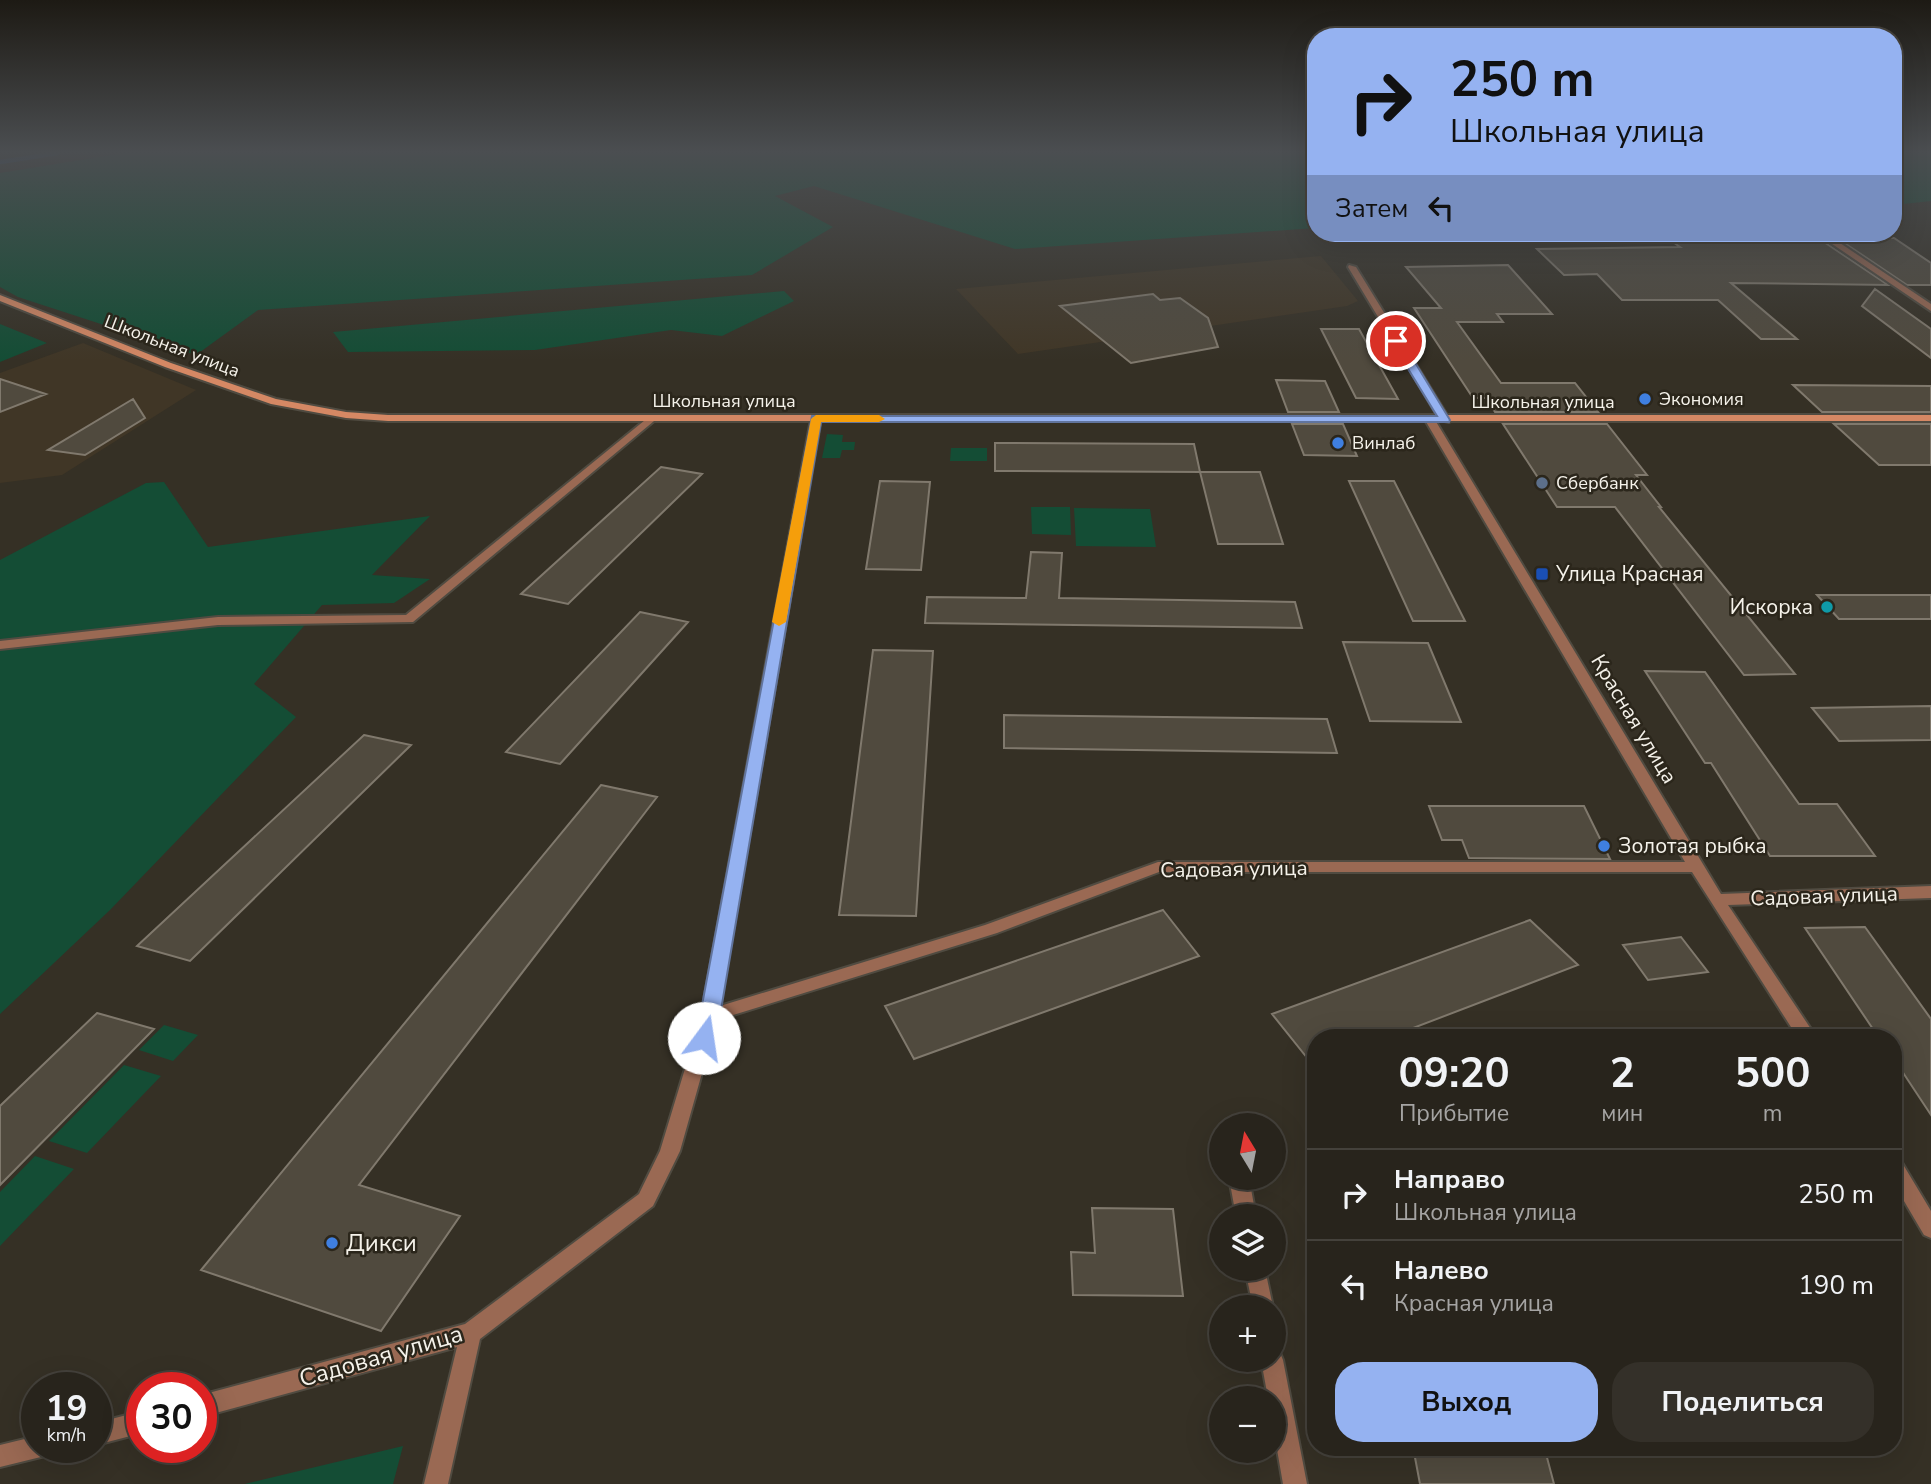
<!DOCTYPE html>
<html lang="ru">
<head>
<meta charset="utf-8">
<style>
	body { margin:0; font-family:"Nunito Sans",sans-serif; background:#343029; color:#f1f3f6; height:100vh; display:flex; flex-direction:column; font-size:26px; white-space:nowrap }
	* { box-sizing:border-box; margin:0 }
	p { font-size:23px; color:#a5a4a3 }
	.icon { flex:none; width:38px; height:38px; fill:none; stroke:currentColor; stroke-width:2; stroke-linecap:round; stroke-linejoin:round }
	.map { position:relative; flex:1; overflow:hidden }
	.drawer { position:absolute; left:1307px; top:1029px; width:595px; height:427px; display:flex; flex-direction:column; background:#28241c; border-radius:28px; box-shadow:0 7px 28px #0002,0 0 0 2px #44413b }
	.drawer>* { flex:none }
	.top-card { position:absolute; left:1307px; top:28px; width:595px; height:214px; border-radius:28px; box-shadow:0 7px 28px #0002,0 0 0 2px #44413b; background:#95b2f1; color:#111; overflow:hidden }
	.needle { width:46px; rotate:350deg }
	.fabs { position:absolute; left:1209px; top:1113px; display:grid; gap:14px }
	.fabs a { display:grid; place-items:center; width:77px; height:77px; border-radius:50%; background:#28241c; box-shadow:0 7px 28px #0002,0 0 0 2px #44413b; font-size:35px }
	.speed { position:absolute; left:21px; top:1372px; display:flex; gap:14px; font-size:35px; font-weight:700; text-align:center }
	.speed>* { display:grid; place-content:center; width:91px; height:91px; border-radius:50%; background:#28241c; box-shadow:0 7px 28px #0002,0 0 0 2px #44413b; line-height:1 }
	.speed small { font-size:18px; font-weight:400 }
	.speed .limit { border:10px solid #d22; background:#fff; color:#111 }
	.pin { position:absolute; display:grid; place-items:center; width:60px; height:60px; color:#fff; margin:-30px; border:4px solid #fff; border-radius:50%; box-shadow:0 2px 7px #0007 }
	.me { position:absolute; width:77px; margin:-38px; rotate:14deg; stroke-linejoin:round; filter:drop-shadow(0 0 5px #0008) }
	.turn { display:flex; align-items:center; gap:24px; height:147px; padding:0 28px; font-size:32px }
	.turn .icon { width:91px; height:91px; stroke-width:2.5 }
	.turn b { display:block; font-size:49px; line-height:60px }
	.then { display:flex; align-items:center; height:66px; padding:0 28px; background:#0003; gap:14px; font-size:26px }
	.eta { display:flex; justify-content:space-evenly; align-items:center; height:119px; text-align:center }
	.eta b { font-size:42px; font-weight:700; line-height:49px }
	.primary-button { display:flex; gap:14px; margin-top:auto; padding:14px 28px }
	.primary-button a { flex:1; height:80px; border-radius:28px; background:#95b2f1; color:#111; font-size:28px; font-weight:700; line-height:80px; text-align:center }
	.primary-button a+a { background:#343029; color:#f1f3f6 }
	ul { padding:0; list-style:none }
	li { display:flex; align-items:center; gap:21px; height:91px; padding:0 28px; border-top:2px solid #44413b }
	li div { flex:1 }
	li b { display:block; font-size:26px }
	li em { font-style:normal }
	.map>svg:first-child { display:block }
</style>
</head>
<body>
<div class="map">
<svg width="1931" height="1484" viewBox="0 0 1931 1484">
	<rect width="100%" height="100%" fill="#353025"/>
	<path fill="#403626" d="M 1321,256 L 1358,301 L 1347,306 L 1018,354 L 956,289 Z
		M 83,343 L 196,390 L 62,475 L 0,483 L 0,373 Z"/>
	<path fill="#144d35" d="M 124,153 L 1316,153 L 1316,228 L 1015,249 L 814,186 L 775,196 L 833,227 L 752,275 L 258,310 L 196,355 L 18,297 L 0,287 L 0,173 Z
		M 1894,153 L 1931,153 L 1931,201 L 1894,205 Z
		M 784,291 L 794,301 L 722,336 L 671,330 L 535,350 L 348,352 L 333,332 Z
		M 0,324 L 47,343 L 0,362 Z
		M 827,434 L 843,435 L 842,442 L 855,442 L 854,450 L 842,450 L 840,458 L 822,458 Z
		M 951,448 L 987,448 L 987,461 L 950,461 Z
		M 164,482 L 208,547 L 430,516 L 372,575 L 430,579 L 394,603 L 322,605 L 254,684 L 296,717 L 110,910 L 0,1014 L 0,560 L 146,483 Z
		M 1031,507 L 1070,507 L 1071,535 L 1032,534 Z
		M 1074,508 L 1150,509 L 1156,547 L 1076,546 Z
		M 164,1025 L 198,1035 L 173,1061 L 139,1050 Z
		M 124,1065 L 161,1076 L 87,1153 L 49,1141 Z
		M 35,1156 L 74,1169 L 0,1246 L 0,1192 Z
		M 403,1446 L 393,1484 L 245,1484 Z"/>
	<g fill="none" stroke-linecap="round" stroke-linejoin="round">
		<path stroke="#26477b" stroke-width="4.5" d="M 0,162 L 58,153"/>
	</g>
	<path fill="#504a3e" stroke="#80796d" stroke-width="2" d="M 1660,233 L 1780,233 L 1788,238 L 1818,238 L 1888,285 L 1731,283 L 1797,339 L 1761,339 L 1718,300 L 1622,300 L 1597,274 L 1564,275 L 1537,249 L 1680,247 Z
		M 1837,238 L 1894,238 L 1931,263 L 1931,285 L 1907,285 Z
		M 1508,265 L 1552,314 L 1497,314 L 1503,322 L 1457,322 L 1501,383 L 1575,383 L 1598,412 L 1495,412 L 1486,398 L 1473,398 L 1414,308 L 1441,308 L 1406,267 Z
		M 1875,289 L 1931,329 L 1931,358 L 1862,306 Z
		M 1153,294 L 1160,300 L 1180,298 L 1208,318 L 1218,347 L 1131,363 L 1060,306 Z
		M 1321,329 L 1359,329 L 1398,399 L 1356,398 Z
		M 0,379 L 46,394 L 0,412 Z
		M 1276,380 L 1325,381 L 1339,412 L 1288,412 Z
		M 1793,385 L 1931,386 L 1931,412 L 1822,412 Z
		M 133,399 L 145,418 L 85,455 L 48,450 Z
		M 1292,424 L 1343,424 L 1357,456 L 1304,455 Z
		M 1503,424 L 1607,424 L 1647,475 L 1636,475 L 1661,507 L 1659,507 L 1795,674 L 1744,675 L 1615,507 L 1557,507 Z
		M 1834,424 L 1931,424 L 1931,465 L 1879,465 Z
		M 995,443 L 1194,444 L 1200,472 L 995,471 Z
		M 661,467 L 702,474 L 568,604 L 521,594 Z
		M 1200,472 L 1260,472 L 1283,544 L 1218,544 Z
		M 880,481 L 930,482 L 921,570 L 866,569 Z
		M 1349,481 L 1394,481 L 1465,621 L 1413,621 Z
		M 1031,552 L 1062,553 L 1059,598 L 1295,602 L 1302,628 L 925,623 L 927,597 L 1026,598 Z
		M 1817,595 L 1931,595 L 1931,619 L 1839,619 Z
		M 640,612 L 688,622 L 560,764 L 506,752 Z
		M 1343,642 L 1428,643 L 1461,722 L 1370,721 Z
		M 873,650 L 933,651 L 916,916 L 839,915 Z
		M 1645,671 L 1705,672 L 1799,804 L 1837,804 L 1875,856 L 1770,856 L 1711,763 L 1705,763 Z
		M 1931,706 L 1931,740 L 1839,741 L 1812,708 Z
		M 1004,715 L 1327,719 L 1337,753 L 1004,748 Z
		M 364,735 L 411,745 L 190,961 L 137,946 Z
		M 601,785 L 657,797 L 359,1185 L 460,1216 L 381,1331 L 201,1270 Z
		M 1429,806 L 1584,806 L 1610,859 L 1469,858 L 1462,840 L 1442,840 Z
		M 1163,910 L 1199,956 L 914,1059 L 885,1006 Z
		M 1530,920 L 1578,965 L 1387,1038 L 1316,1038 L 1316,1069 L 1272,1014 Z
		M 1865,927 L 1931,1019 L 1931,1115 L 1894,1059 L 1894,1038 L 1879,1038 L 1805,928 Z
		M 1681,937 L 1708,972 L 1648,980 L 1623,945 Z
		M 97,1013 L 154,1029 L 0,1185 L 0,1106 Z
		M 1092,1208 L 1173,1209 L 1183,1296 L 1073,1295 L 1071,1252 L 1095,1253 Z
		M 1413,1447 L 1545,1450 L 1554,1484 L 1420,1484 Z"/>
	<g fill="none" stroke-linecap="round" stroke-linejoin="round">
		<defs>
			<path id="street" d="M 1816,233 L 1825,233 L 1931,304 L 1931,311 Z
				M 1349,265 L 1356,267 L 1450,420 L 1449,422 L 1440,420 L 1348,267 Z
				M 650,416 L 655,419 L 654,421 L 413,622 L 218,625 L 0,649 L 0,641 L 218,617 L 406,615 Z
				M 816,416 L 821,419 L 720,1006 L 985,925 L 1158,862 L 1685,862 L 1425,420 L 1430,417 L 1435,420 L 1721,894 L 1931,886 L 1931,898 L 1728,905 L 1817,1038 L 1798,1038 L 1692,872 L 1159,872 L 997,933 L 717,1020 L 680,1151 L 653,1206 L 480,1339 L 448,1484 L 424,1484 L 457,1347 L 201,1417 L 201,1395 L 465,1324 L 639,1194 L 660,1151 L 701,1016 L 811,419 Z
				M 1894,1159 L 1901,1161 L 1931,1211 L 1931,1238 L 1924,1235 L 1894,1184 Z
				M 1229,1178 L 1249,1178 L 1256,1216 L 1236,1216 Z
				M 1245,1269 L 1265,1269 L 1273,1307 L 1253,1307 Z
				M 1274,1350 L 1280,1353 L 1283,1360 L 1307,1484 L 1283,1484 L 1274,1432 L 1274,1398 L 1268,1398 L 1261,1360 L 1274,1360 Z
				M 142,1411 L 142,1433 L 96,1445 L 96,1423 Z
				M 37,1436 L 37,1447 L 52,1447 L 49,1455 L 0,1467 L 0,1445 Z"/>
			<path id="secondary" d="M 0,295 L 171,363 L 276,399 L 346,412 L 388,415 L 1931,415 L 1931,421 L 388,421 L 346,418 L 271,404 L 165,367 L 0,301 Z"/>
		</defs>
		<use href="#street" stroke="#504b41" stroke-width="4"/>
		<use href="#secondary" stroke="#504b41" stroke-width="4"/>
		<use href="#street" fill="#9a6953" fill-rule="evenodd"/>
		<use href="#secondary" fill="#d58864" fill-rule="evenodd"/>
	</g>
	<linearGradient id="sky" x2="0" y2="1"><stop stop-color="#1d1a14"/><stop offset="0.42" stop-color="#4b4e51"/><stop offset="1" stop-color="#4b4e51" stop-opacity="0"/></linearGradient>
	<rect width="1931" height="361" fill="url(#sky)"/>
	<path fill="#95b2f1" stroke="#61749d" stroke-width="2" d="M 1396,338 L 1402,341 L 1450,420 L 1449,422 L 821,422 L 720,1016 L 711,1044 L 697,1044 L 694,1038 L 700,1016 L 812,416 L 1437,416 L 1391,341 Z"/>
	<path fill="#f59e0b" d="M 816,415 L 879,415 L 885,419 L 879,422 L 821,422 L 786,622 L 779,626 L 772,622 L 811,419 Z"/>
	<g fill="#3f7fe0" stroke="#2b261b" stroke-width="2.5">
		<circle cx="1645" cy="399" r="7"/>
		<circle cx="1338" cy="443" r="7"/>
		<circle cx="1604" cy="846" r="7"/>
		<circle cx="332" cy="1243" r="7"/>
	</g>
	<circle fill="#5c6f8a" stroke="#2b261b" stroke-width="2.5" cx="1542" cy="483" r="7"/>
	<rect fill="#1a4fb4" stroke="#2b261b" stroke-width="2.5" x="1535" y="567" width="14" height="14" rx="3.5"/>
	<circle fill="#0f9aa8" stroke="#2b261b" stroke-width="2.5" cx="1827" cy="607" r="7"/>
	<g text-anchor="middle" stroke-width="5" stroke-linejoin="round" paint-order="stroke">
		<g font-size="18" fill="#f5f2ea" stroke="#2b261b">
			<text transform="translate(172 346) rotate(21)" y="6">Школьная улица</text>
			<text x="724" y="407">Школьная улица</text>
			<text x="1543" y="408">Школьная улица</text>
		</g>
		<g font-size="18" fill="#f5f2ea" stroke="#2b261b" text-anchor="start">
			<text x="1659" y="405">Экономия</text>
			<text x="1352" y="449">Винлаб</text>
			<text x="1556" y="489">Сбербанк</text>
		</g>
		<g font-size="21" fill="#f5f2ea" stroke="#2b261b" text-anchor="start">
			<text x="1556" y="581">Улица Красная</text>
			<text x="1813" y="614" text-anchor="end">Искорка</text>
			<text x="1618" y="853">Золотая рыбка</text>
		</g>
		<g font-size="21" fill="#f5f2ea" stroke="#2b261b">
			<text transform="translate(1634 719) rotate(59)" y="7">Красная улица</text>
			<text transform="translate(1234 869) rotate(-1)" y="7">Садовая улица</text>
			<text transform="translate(1824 896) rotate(-2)" y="7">Садовая улица</text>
		</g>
		<g font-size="24" fill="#f5f2ea" stroke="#2b261b" text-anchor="start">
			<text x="346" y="1251">Дикси</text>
		</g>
		<g font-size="24" fill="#f5f2ea" stroke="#2b261b">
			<text transform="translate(381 1356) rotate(-16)" y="8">Садовая улица</text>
		</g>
	</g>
</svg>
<div class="fabs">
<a><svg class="needle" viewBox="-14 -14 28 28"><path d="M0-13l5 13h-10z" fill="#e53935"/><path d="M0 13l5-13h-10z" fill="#a5a4a3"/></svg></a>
<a><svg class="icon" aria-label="layers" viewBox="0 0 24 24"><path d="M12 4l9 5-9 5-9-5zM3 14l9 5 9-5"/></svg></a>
<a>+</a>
<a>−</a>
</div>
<div class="speed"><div>19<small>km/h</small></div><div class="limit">30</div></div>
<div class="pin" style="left:1396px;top:341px;background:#d93025"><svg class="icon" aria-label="arrive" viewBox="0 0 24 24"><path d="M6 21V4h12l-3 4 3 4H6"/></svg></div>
<svg class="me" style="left:704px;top:1038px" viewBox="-20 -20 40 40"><circle r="19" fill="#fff"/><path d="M0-13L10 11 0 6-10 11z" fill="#95b2f1"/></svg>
<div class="top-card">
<div class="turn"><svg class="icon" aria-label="right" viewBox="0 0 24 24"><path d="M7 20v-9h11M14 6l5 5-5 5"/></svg><div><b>250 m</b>Школьная улица</div></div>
<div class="then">Затем<svg class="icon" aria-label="left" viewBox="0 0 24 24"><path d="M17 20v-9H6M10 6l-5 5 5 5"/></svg></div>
</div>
<section class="drawer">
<div class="eta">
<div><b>09:20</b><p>Прибытие</p></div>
<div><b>2</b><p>мин</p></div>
<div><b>500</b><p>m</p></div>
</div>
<ul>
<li><svg class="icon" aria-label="right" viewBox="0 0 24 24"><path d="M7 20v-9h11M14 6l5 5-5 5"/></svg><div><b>Направо</b><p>Школьная улица</p></div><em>250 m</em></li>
<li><svg class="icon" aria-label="left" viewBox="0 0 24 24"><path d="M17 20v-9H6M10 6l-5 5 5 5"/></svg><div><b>Налево</b><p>Красная улица</p></div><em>190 m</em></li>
</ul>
<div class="primary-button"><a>Выход</a><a>Поделиться</a></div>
</section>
</div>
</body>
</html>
